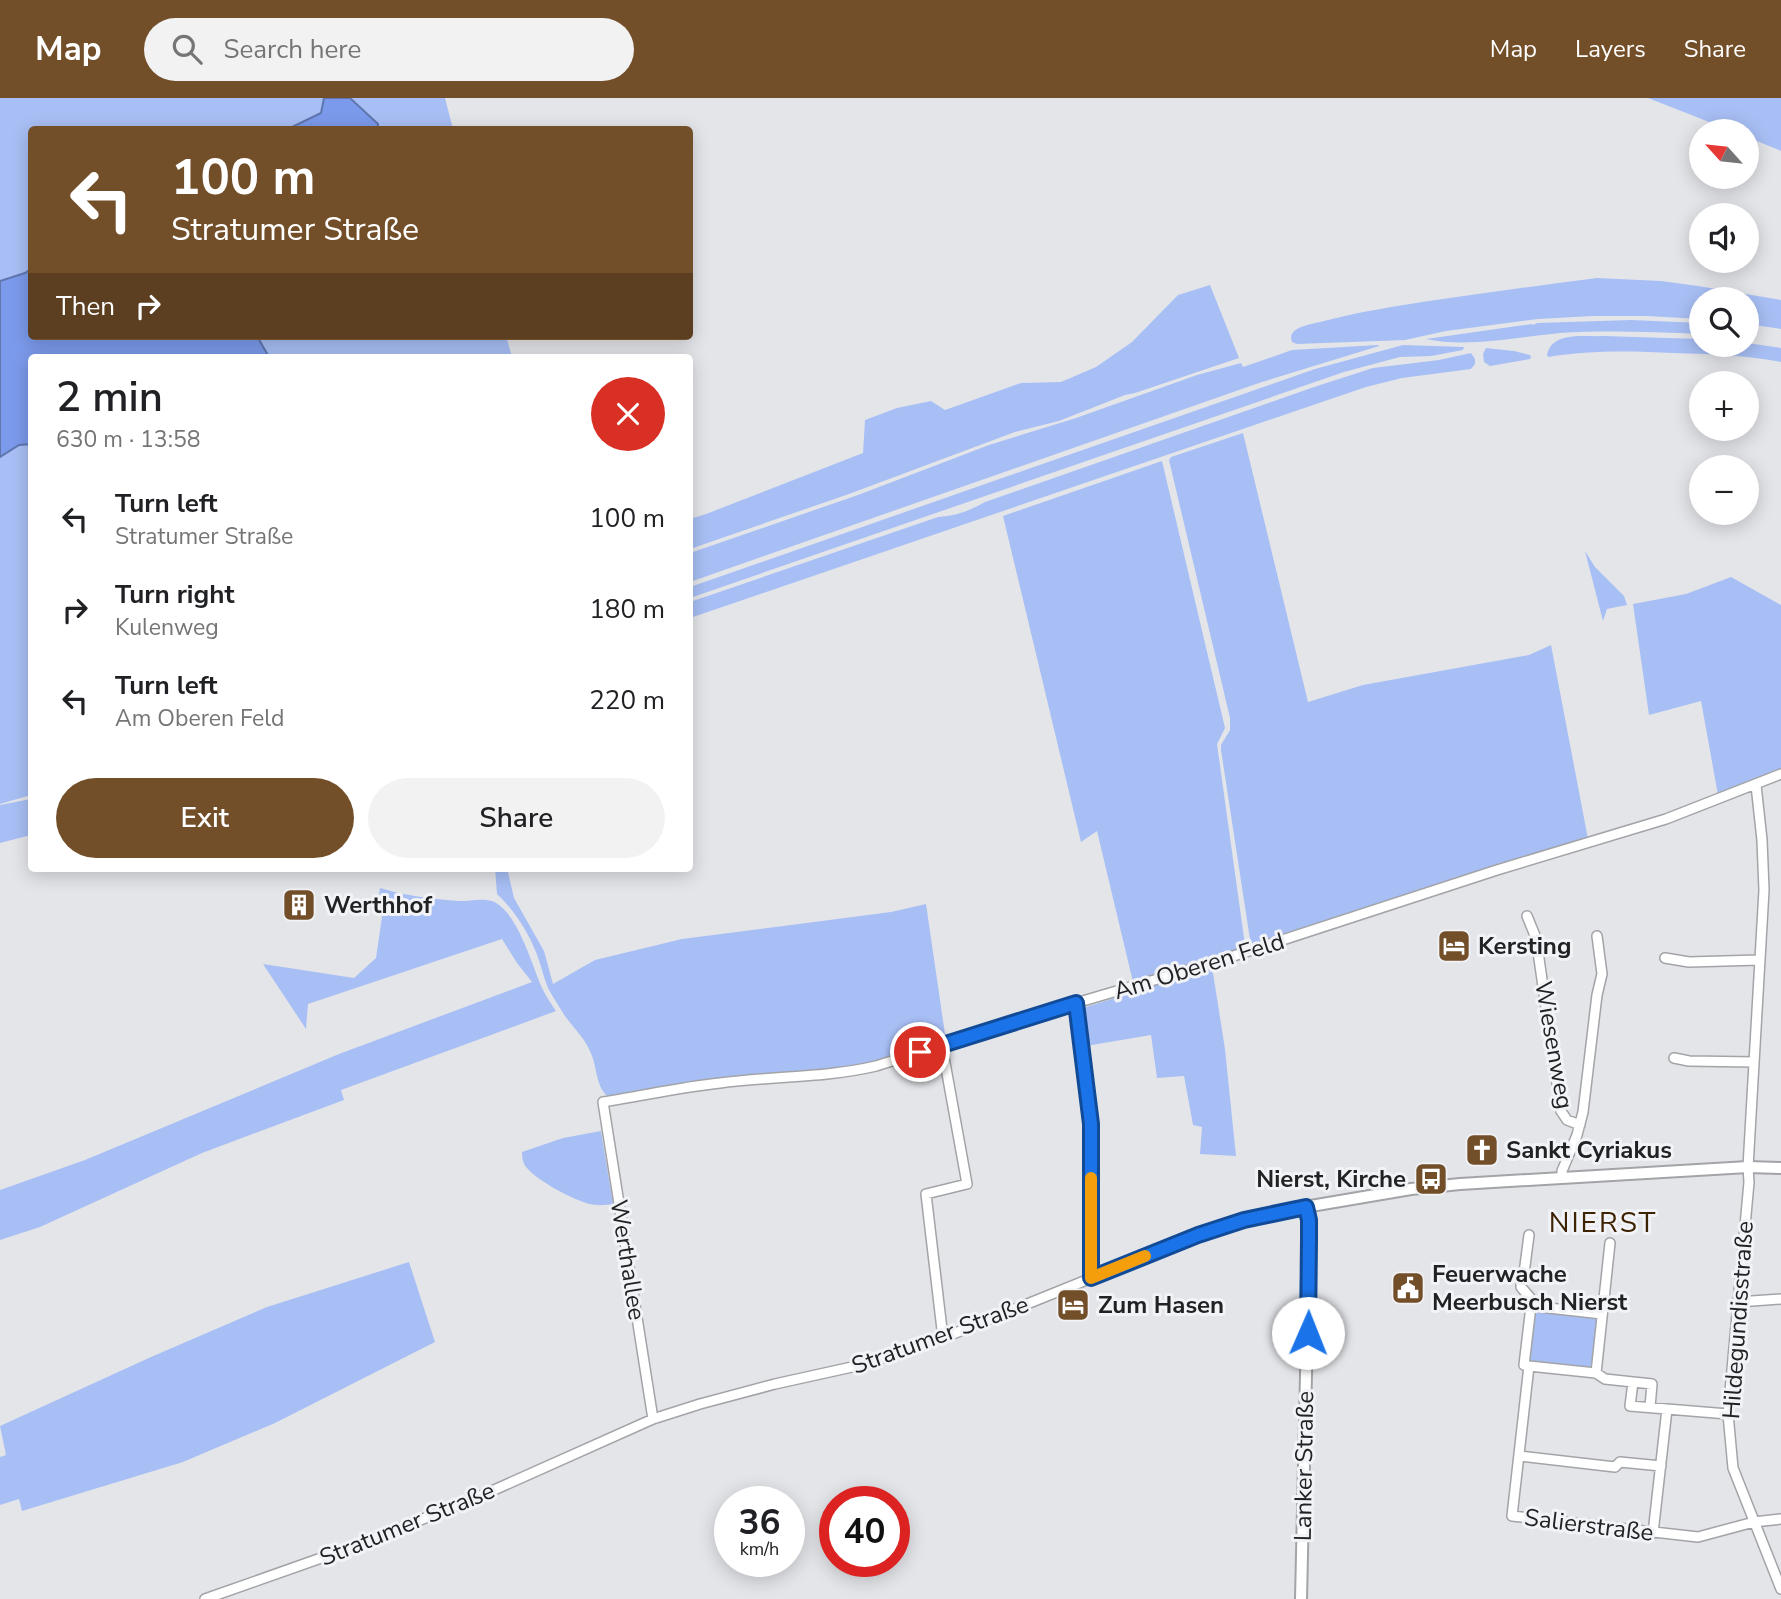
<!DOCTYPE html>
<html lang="en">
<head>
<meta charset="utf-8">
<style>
	body { margin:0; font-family:"Nunito Sans",sans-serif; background:#f2f2f2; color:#202124; height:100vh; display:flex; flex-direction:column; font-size:26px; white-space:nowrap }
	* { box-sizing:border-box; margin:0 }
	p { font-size:23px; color:#757577 }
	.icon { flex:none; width:38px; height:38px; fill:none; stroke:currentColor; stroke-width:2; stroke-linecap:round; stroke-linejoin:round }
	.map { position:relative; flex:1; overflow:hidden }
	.panel { position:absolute; left:28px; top:256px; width:665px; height:518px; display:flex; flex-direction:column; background:#fff; border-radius:7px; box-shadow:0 4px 18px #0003 }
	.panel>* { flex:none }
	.guide { position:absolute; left:28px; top:28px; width:665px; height:214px; border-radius:7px; box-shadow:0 4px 18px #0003; background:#734f29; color:#fff; overflow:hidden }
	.needle { width:46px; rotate:297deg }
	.controls { position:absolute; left:1689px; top:21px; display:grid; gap:14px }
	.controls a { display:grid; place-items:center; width:70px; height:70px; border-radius:50%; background:#fff; box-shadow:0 4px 18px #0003; font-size:35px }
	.speed { position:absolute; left:714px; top:1388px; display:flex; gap:14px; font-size:35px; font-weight:700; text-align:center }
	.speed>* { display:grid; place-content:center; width:91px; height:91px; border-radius:50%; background:#fff; box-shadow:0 4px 18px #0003; line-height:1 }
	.speed small { font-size:18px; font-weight:400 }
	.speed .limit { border:10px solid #d22; background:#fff; color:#111 }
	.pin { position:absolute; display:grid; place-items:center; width:60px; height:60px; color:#fff; margin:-30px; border:4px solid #fff; border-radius:50%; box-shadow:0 2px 7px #0007 }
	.me { position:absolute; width:77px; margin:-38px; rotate:1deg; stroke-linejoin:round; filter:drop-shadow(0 0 5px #0008) }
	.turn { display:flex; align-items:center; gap:24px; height:147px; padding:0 28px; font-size:32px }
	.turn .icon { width:91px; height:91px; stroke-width:2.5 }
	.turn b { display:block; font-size:49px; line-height:60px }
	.then { display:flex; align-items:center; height:66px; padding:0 28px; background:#0003; gap:14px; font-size:26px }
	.round { display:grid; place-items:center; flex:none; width:74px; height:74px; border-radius:37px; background:#f2f2f2 }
	.overview { display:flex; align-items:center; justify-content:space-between; height:119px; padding:0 28px }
	h1 { font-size:42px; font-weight:600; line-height:52px }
	.primary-button { display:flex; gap:14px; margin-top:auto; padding:14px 28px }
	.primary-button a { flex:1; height:80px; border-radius:42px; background:#734f29; color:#fff; font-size:28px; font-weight:600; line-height:80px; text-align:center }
	.primary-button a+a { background:#f2f2f2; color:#202124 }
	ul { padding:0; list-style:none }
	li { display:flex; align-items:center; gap:21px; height:91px; padding:0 28px }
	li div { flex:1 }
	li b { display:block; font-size:26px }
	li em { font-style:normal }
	header { display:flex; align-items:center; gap:42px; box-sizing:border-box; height:98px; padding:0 35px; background:#734f29; color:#fff }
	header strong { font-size:33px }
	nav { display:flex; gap:38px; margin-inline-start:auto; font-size:24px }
	.search { width:490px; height:63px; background:#f2f2f2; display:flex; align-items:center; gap:18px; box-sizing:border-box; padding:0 24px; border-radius:38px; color:#757577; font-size:26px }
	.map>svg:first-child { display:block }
</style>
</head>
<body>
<header>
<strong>Map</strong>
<div class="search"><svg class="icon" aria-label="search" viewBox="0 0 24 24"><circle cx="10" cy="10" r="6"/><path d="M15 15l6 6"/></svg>Search here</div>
<nav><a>Map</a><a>Layers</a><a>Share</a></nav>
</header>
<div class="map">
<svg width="1781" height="1501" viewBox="0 0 1781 1501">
	<rect width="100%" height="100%" fill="#e4e5e9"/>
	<path fill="#a8bff5" d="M 0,0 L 445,0 L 453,31 L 32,32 L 32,238 L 506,238 L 512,259 L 32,259 L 31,697 L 0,706 Z
		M 1648,0 L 1781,0 L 1781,53 L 1747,39 L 1746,33 L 1732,33 Z
		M 1597,180 L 1661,183 L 1698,188 L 1781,202 L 1781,231 L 1747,226 L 1746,201 L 1701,201 L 1701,221 L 1646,218 L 1593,218 L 1538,221 L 1446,233 L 1405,242 L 1297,246 L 1292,244 C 1290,238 1291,235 1297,231 C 1306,226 1318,225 1328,222 C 1359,214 1391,209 1422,204 C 1481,196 1539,187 1597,180 Z
		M 1210,187 L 1239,260 L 1135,295 L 1125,297 L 1059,323 L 1015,334 L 849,396 L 690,451 L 690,421 L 706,416 L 863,355 L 865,322 L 897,310 L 931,303 L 945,312 L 1021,285 L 1061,284 L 1096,269 L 1132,244 L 1178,197 Z
		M 1631,222 L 1701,225 L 1701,236 C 1654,234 1607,232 1560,235 C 1519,239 1465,250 1426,241 L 1532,226 L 1533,227 L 1537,225 Z
		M 1603,238 L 1701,241 L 1701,247 L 1746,247 L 1747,245 L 1781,250 L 1781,264 C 1745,257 1709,256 1673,255 C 1632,253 1589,252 1548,259 L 1547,257 C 1552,233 1584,239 1603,238 Z
		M 1378,247 L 1379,248 L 1259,285 L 690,484 L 690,455 L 858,397 L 989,347 L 1076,320 L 1197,277 L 1241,265 L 1243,269 L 1292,252 Z
		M 1403,247 L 1464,249 L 1463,252 L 1431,258 L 1400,259 L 1344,274 L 690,500 L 690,489 L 1315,271 Z
		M 1486,250 L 1514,253 L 1530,257 L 1531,259 L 1530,261 L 1490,268 L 1484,264 L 1483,256 Z
		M 1471,255 L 1475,261 L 1475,266 L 1471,271 L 1402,280 L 1366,289 L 690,520 L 690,504 L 938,419 C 955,418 970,413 985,404 L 1314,289 L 1373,270 L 1439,262 Z
		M 1243,335 L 1308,604 L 1363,587 L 1529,557 L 1551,547 L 1588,741 L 1251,848 L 1221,652 L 1221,647 L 1230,632 L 1230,620 L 1169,362 L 1171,359 Z
		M 1162,363 L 1225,630 L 1217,646 L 1245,847 L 1245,850 L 1133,884 L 1097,733 L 1081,744 L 1003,418 Z
		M 1585,453 L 1595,469 L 1624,498 L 1627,507 L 1607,511 L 1603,523 Z
		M 1731,479 L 1781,507 L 1781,672 L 1718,697 L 1701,603 L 1649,617 L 1633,506 L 1686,496 Z
		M 31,701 L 31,737 L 0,745 L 0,707 Z
		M 495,770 L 507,770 L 514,800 L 544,853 L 553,886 L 595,862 L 682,841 L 891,814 L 926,806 L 946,943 L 876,964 L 852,970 L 612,1000 C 597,996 597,971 592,958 C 586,941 575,932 565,918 C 559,909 553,899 548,890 C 543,878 541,866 536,854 C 527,832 514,812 497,796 Z
		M 380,790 C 406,798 432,801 459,803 C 470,803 482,800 492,803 C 517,812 532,867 542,890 C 546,898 551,906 556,913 L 341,992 L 344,1002 L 202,1055 L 40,1129 L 0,1142 L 0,1092 L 85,1062 L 339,956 L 532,884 L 517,865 L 502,841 L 308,906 L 306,931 L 263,866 L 354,880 L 376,860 L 382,819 L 377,813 Z
		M 1208,871 L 1213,875 L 1225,951 L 1236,1058 L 1200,1056 L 1202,1029 L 1193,1027 L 1184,978 L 1157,980 L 1151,937 L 1086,948 L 1082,916 L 1086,909 Z
		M 601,1033 L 613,1106 C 605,1107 598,1108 590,1106 C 575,1103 536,1082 527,1070 C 523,1066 522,1060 522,1054 L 563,1040 Z
		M 409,1164 L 435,1244 L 275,1325 L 183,1364 L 22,1413 L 19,1401 L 0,1407 L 0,1359 L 6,1357 L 0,1328 L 151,1259 L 267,1209 Z
		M 1533,1212 L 1598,1219 L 1592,1270 L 1528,1263 Z"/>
	<path fill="#7b9aeb" stroke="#6076af" stroke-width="2" d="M 324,0 L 350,0 L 378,26 L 378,31 L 288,31 L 321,15 Z
		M 31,171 L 32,238 L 257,238 L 269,259 L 32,259 L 31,346 L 19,347 L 0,359 L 0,183 L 25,175 Z"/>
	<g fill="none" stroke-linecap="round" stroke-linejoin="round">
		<defs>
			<path id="minor" d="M 1756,687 L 1762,742 L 1764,792 L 1748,1069 L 1749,1084 L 1728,1316 L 1733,1370 L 1781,1491
				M 1527,818 L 1536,840 L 1561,1013 L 1567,1022 L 1580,1027
				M 1665,860 L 1689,864 L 1759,862
				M 1076,905 L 1091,1026 L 1091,1180
				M 942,948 L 967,1086 L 926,1096 L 943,1240
				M 1674,960 L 1689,963 L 1754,964
				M 1562,1079 L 1562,1073 L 1577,1037 L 1583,1014 L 1597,897 L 1602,876 L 1597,838
				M 1529,1137 L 1523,1183 L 1521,1185 L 1521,1189 L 1532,1202 L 1531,1208
				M 1738,1204 L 1781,1201
				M 1529,1268 L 1524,1267 L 1531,1208 L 1602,1216
				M 1596,1275 L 1610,1145
				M 1633,1284 L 1652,1286 L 1650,1309
				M 1728,1316 L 1630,1308 L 1633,1284 L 1605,1281 L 1596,1275 L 1529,1268 L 1512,1418 L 1698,1439 L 1754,1424 L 1781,1421
				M 653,1321 L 603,1004 C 642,998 681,989 720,985 C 773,978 825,980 876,968 L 1076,905 L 1212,865 L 1497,772 L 1666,721 L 1781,676
				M 1519,1358 L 1615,1369 L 1620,1364 L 1661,1368
				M 1653,1435 L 1667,1311
				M 205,1501 L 358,1447 L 485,1396 L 653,1321 L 700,1306 L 775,1286 L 861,1267 L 943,1240 L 1198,1137 L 1244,1122 L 1305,1109"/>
			<path id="tertiary" d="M 1301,1501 L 1309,1142 L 1309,1122 L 1305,1109 L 1411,1091 L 1460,1086 L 1748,1069 L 1781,1070"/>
		</defs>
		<use href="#minor" stroke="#a3a4a8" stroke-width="12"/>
		<use href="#tertiary" stroke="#a3a4a8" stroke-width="14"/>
		<use href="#minor" stroke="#fff" stroke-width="9"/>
		<use href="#tertiary" stroke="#fff" stroke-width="10"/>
	</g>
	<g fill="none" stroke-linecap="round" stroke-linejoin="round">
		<defs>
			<path id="route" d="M 920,954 L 1076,905 L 1091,1026 L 1091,1180 L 1198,1137 L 1244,1122 L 1306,1109 L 1309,1122 L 1309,1142 L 1308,1235"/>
		</defs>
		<use href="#route" stroke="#114b97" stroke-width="18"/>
		<use href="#route" stroke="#1a73e8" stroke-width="12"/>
		<path stroke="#f59e0b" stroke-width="12" d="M 1091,1080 L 1091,1180 L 1145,1158"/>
	</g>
	<defs>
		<symbol id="building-square" viewBox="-11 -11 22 22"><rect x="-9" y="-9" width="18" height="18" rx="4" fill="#734f29" stroke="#f1f3f7"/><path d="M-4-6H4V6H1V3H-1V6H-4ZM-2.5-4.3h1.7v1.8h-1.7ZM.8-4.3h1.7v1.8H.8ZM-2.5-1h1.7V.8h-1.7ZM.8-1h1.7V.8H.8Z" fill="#fff"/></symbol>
		<symbol id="hotel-square" viewBox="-11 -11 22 22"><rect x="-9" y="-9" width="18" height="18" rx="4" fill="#734f29" stroke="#f1f3f7"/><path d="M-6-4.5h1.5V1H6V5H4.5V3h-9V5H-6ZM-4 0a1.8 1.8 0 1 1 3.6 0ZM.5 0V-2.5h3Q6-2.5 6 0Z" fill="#fff"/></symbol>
		<symbol id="church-square" viewBox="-11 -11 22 22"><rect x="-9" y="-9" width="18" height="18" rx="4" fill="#734f29" stroke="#f1f3f7"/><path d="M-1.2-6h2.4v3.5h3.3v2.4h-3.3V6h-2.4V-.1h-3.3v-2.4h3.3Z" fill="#fff"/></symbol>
		<symbol id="bus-square" viewBox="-11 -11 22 22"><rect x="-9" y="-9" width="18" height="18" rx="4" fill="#734f29" stroke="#f1f3f7"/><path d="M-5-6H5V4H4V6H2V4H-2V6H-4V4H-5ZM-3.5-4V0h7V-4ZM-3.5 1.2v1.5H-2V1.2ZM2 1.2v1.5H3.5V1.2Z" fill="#fff"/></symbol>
		<symbol id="civic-square" viewBox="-11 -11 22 22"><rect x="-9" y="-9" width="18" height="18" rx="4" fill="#734f29" stroke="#f1f3f7"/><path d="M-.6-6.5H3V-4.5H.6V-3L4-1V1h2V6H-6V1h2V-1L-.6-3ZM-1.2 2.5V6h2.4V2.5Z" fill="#fff"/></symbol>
	</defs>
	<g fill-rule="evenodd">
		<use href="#building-square" x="280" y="788" width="38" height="38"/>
		<use href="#hotel-square" x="1435" y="829" width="38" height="38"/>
		<use href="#church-square" x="1463" y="1033" width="38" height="38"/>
		<use href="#bus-square" x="1412" y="1062" width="38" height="38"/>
		<use href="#civic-square" x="1389" y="1171" width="38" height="38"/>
		<use href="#hotel-square" x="1054" y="1188" width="38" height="38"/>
	</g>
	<g text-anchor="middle" stroke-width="6" stroke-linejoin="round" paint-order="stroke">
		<g font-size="24" font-weight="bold" fill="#212223" stroke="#f1f3f7" text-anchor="start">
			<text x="324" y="815">Werthhof</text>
			<text x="1478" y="856">Kersting</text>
			<text x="1506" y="1060">Sankt Cyriakus</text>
			<text x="1406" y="1089" text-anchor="end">Nierst, Kirche</text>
			<text x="1432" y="1184">Feuerwache<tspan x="1432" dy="28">Meerbusch Nierst</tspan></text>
			<text x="1098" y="1215">Zum Hasen</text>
		</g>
		<g font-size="24" fill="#212223" stroke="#f1f3f7">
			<text transform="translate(1199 868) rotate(-17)" y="8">Am Oberen Feld</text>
			<text transform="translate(1554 947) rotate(80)" y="8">Wiesenweg</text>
			<text transform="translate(628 1162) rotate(81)" y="8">Werthallee</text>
			<text transform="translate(1738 1222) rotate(-86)" y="8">Hildegundisstraße</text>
			<text transform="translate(940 1237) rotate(-20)" y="8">Stratumer Straße</text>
			<text transform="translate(1304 1368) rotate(-89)" y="8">Lanker Straße</text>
			<text transform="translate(407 1426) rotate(-22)" y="8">Stratumer Straße</text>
			<text transform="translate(1589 1427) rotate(7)" y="8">Salierstraße</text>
		</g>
		<g font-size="28" letter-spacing="2" fill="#3e2303" stroke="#f1f3f7">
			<text x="1603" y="1134">NIERST</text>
		</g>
	</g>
</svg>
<div class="controls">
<a><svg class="needle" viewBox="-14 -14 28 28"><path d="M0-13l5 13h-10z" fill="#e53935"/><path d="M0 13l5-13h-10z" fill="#757577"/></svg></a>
<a><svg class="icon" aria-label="sound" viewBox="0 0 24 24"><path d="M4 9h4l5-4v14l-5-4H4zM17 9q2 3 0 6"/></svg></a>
<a><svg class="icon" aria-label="search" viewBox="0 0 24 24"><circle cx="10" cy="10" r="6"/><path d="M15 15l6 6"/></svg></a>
<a>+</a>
<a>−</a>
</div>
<div class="speed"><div>36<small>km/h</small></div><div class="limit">40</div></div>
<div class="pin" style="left:920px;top:954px;background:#d93025"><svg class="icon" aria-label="arrive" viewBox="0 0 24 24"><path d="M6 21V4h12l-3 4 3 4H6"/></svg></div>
<svg class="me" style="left:1308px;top:1235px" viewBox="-20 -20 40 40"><circle r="19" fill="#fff"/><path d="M0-13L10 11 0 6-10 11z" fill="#1a73e8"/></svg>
<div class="guide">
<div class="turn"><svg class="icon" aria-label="left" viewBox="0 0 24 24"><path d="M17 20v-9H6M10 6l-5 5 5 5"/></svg><div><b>100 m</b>Stratumer Straße</div></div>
<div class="then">Then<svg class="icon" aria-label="right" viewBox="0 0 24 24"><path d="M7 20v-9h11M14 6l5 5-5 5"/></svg></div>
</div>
<section class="panel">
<div class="overview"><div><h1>2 min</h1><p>630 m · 13:58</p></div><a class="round" style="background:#d93025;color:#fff"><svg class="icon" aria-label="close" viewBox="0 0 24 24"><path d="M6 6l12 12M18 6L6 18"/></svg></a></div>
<ul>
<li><svg class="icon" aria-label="left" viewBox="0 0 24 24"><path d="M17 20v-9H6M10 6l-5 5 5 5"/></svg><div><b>Turn left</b><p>Stratumer Straße</p></div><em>100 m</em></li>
<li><svg class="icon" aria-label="right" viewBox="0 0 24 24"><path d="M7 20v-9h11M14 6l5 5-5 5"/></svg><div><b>Turn right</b><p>Kulenweg</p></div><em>180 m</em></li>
<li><svg class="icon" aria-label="left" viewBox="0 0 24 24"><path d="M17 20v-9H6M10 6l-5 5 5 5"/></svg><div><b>Turn left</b><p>Am Oberen Feld</p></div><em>220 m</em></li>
</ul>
<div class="primary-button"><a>Exit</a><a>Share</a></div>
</section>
</div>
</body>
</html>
